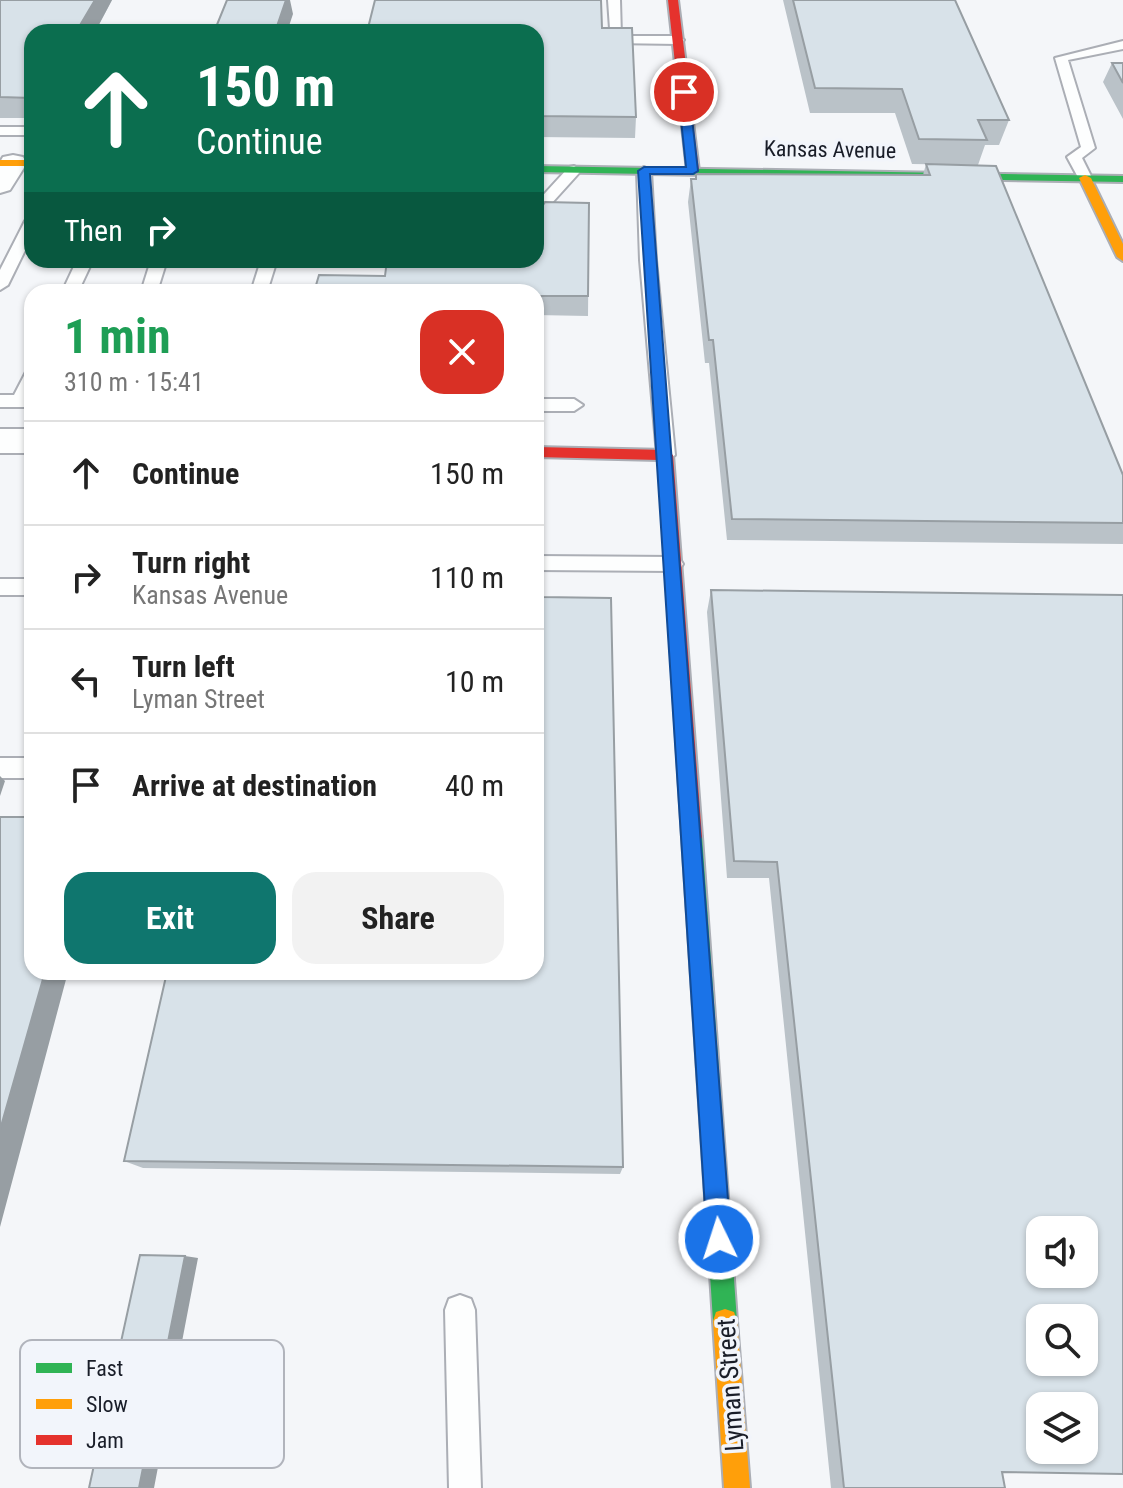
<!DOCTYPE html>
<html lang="en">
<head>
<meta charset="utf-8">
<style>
	body { margin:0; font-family:"Roboto Condensed",sans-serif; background:#f2f2f2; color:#222; height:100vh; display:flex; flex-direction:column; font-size:30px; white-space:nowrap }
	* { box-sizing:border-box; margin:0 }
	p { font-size:26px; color:#767676 }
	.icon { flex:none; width:44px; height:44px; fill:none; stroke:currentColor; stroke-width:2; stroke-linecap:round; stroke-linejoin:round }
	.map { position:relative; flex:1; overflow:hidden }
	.side { position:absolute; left:24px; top:284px; width:520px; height:696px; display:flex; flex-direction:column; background:#fff; border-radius:24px; box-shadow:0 2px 6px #0004 }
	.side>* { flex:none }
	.hud { position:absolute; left:24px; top:24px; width:520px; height:244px; border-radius:24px; box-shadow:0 2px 6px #0004; background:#0b6e4f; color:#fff; overflow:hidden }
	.controls { position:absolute; left:1026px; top:1216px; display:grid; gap:16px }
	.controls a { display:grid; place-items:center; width:72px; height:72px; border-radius:16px; background:#fff; box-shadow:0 2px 6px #0004; font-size:40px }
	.pin { position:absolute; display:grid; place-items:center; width:68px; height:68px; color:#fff; margin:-34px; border:4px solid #fff; border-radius:50%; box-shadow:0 2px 8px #0007 }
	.me { position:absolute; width:88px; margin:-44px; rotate:356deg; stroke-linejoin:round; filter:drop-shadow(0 0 6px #0008) }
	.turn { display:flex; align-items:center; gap:28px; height:168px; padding:0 40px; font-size:36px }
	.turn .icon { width:104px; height:104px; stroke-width:2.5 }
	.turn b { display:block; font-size:56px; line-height:68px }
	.then { display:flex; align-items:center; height:76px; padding:0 40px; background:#0003; gap:16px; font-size:30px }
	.round { display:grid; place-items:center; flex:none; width:84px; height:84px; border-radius:24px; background:#f2f2f2 }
	.overview { display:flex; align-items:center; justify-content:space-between; height:136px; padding:0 40px }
	h1 { font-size:48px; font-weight:700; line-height:60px; color:#1e9e55 }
	.cta { display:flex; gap:16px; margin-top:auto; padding:16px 40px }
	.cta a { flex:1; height:92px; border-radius:24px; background:#0f766e; color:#fff; font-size:32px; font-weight:700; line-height:92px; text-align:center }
	.cta a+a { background:#f2f2f2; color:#222 }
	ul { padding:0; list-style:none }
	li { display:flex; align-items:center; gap:24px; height:104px; padding:0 40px; border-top:2px solid #e0e0e0 }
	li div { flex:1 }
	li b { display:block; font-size:30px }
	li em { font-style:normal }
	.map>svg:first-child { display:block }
</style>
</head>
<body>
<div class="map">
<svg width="1123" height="1488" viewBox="0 0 1123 1488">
	<rect width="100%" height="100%" fill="#f4f6f9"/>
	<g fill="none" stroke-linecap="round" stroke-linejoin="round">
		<defs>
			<path id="lane" d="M 608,0 L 620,0 L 621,36 L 678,36 L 684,40 L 678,44 L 611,43 Z
				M 1123,41 L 1123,49 L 1068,60 L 1095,148 L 1082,158 L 1092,178 L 1085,182 L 1080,181 L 1067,157 L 1081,147 L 1055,58 Z
				M 0,127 L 32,127 L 32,135 L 0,135 Z
				M 574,166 L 581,170 L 579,173 L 541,215 L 536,216 L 536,203 L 569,167 Z
				M 644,167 L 651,171 L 656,260 L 675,455 L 666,461 L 657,455 L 640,260 L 637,171 Z
				M 32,217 L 32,236 L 8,285 L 0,290 L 0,270 L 25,221 Z
				M 77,260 L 93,260 L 78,292 L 62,292 Z
				M 151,260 L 167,260 L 157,292 L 141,292 Z
				M 261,260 L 277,260 L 267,292 L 251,292 Z
				M 32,370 L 32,407 L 0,407 L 0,395 L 14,395 L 26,372 Z
				M 536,399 L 574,399 L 583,405 L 574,411 L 536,411 Z
				M 536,556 L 673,557 L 680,559 L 683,564 L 680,569 L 673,571 L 536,570 Z
				M 0,579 L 32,579 L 32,595 L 0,595 Z
				M 0,758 L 32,758 L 32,778 L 0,778 Z
				M 460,1295 L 471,1299 L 475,1310 L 481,1488 L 449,1488 L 445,1310 L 449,1299 Z"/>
			<path id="street" d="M 13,155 L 23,157 L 27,163 L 10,190 L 0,193 L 0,162 L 3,157 Z
				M 0,429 L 32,429 L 32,453 L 0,453 Z"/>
			<path id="fast" d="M 536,166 L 1123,176 L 1123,182 L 536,172 Z
				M 692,828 L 699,831 L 702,837 L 737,1321 L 734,1330 L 725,1333 L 716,1330 L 713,1321 L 682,837 L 685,831 Z"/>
			<path id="slow" d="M 0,160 L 32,160 L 32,166 L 0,166 Z
				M 1085,175 L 1091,178 L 1123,244 L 1123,261 L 1117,257 L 1079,178 Z
				M 725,1309 L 734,1312 L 737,1321 L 750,1488 L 724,1488 L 713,1321 L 716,1312 Z"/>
			<path id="jam" d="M 668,0 L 678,0 L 699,171 L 693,174 L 687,171 Z
				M 536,447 L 666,450 L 673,455 L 702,837 L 699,843 L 692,846 L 685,843 L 682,837 L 659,460 L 536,457 Z"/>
		</defs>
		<use href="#lane" stroke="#abaeb5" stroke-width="4"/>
		<use href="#street" stroke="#abaeb5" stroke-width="4"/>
		<use href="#fast" stroke="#abaeb5" stroke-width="4"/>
		<use href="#slow" stroke="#abaeb5" stroke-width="4"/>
		<use href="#jam" stroke="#abaeb5" stroke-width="4"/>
		<use href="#lane" fill="#fdfefe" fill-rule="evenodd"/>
		<use href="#street" fill="#fdfefe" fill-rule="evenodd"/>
		<use href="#fast" fill="#30b455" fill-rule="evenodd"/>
		<use href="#slow" fill="#ff9f0a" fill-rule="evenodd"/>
		<use href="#jam" fill="#e5322d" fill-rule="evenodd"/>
	</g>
	<path fill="#bac2c8" d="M 0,0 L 112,0 L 95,32 L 32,32 L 32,118 L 0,118 Z
		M 783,0 L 955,0 L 1009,120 L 999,145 L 985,145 L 978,165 L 912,164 L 895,113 L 810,113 Z
		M 602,28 L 636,117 L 635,138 L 536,137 L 536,32 Z
		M 1112,63 L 1123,63 L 1123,119 L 1103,82 Z
		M 926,164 L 1123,475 L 1123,544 L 727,540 L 709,363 L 705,363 L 688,202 L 691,179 L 695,179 L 696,174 L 923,175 Z
		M 589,203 L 588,316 L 536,315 L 536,292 L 385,276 L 536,260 Z
		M 536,561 L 543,584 L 542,597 L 623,1167 L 620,1174 L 143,1168 L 124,1161 Z
		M 711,590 L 1002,1472 L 1005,1488 L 831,1488 L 769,878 L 727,878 L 707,612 Z"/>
	<path fill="#979ea3" d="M 95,0 L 112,0 L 95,32 L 76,32 Z
		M 286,0 L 290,0 L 293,14 L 287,32 L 275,32 Z
		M 0,776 L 5,781 L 0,796 Z
		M 45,972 L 68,972 L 0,1227 L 0,1130 Z
		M 185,1256 L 198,1258 L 154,1488 L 139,1488 Z"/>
	<path fill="#d8e2e9" stroke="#979ea3" stroke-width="2" fill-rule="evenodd" d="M 0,0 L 95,0 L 76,32 L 32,32 L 32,98 L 0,97 Z
		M 227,0 L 286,0 L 275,32 L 214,32 Z
		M 375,0 L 601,0 L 602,28 L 632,28 L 636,117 L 536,116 L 536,32 L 367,32 Z
		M 793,0 L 955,0 L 1009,120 L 978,120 L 987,140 L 919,139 L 902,89 L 815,88 Z
		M 1112,63 L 1123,63 L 1123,83 Z
		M 926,164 L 996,166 L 1123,475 L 1123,523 L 732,519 L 713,340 L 709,340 L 691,179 L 696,179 L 696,174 L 930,175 Z
		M 545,202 L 589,203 L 588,296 L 536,296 L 536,292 L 314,292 L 319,275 L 385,276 L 387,260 L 536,260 L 536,216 Z
		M 536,561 L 542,561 L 541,597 L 611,598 L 623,1167 L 124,1161 L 167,972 L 536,972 Z
		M 711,590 L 1123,595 L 1123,1474 L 1002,1472 L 1005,1488 L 844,1488 L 777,862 L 734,861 ZM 1040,1230 L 1084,1230 L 1084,1274 L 1040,1274 ZM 1040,1318 L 1084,1318 L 1084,1362 L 1040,1362 ZM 1040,1406 L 1084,1406 L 1084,1450 L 1040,1450 Z
		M 0,817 L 32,817 L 32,972 L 45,972 L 0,1130 Z
		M 140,1255 L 185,1256 L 139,1488 L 89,1488 Z"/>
	<path fill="#1a73e8" stroke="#114b97" stroke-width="2" d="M 684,89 L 689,92 L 698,171 L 693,174 L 650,174 L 731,1239 L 728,1247 L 719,1251 L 711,1247 L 707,1239 L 638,171 L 644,167 L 686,167 L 678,92 Z"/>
	<g text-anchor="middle" stroke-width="7" stroke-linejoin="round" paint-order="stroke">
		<g font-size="22" fill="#191d28" stroke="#f2f5fb">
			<text transform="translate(830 149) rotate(1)" y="8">Kansas Avenue</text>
		</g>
		<g font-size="26" fill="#191d28" stroke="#f2f5fb">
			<text transform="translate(730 1385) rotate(-94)" y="9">Lyman Street</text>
		</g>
	</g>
	<rect x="20" y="1340" width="264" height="128" rx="12" fill="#f2f5fb" stroke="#b1b4bc" stroke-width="2"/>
	<rect x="36" y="1363" width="36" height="10" fill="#30b455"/>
	<rect x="36" y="1399" width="36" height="10" fill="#ff9f0a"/>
	<rect x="36" y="1435" width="36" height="10" fill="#e5322d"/>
	<g font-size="22" fill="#191d28">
		<text x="86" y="1376">Fast</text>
		<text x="86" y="1412">Slow</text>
		<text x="86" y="1448">Jam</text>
	</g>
</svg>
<div class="controls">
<a><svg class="icon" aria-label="sound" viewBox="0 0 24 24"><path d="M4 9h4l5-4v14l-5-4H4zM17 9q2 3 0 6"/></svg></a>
<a><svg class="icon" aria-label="search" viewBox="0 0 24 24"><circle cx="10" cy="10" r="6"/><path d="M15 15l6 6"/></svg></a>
<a><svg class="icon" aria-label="layers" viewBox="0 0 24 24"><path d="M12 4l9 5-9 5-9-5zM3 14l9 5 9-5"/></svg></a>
</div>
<div class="pin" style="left:684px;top:92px;background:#d93025"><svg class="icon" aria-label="arrive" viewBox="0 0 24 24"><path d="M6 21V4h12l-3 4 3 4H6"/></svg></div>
<svg class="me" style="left:719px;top:1239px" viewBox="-20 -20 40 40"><circle r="17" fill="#1a73e8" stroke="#fff" stroke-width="3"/><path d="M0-11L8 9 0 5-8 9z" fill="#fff"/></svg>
<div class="hud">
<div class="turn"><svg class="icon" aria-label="ahead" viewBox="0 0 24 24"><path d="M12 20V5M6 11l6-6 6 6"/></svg><div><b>150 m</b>Continue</div></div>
<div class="then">Then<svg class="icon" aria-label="right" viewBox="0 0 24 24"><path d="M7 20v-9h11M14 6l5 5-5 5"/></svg></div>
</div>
<section class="side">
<div class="overview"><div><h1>1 min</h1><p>310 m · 15:41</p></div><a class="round" style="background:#d93025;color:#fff"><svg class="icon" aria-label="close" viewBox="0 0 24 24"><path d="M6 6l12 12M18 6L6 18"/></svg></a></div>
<ul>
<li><svg class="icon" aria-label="ahead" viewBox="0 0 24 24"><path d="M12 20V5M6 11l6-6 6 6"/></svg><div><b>Continue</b></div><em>150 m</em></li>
<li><svg class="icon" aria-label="right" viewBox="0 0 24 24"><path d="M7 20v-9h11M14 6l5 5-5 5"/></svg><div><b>Turn right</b><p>Kansas Avenue</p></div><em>110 m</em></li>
<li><svg class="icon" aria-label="left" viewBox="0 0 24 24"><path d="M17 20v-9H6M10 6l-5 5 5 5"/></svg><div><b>Turn left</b><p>Lyman Street</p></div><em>10 m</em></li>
<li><svg class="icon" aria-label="arrive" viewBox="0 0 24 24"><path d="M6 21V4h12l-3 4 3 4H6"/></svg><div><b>Arrive at destination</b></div><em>40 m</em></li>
</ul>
<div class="cta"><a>Exit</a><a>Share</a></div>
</section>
</div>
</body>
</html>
